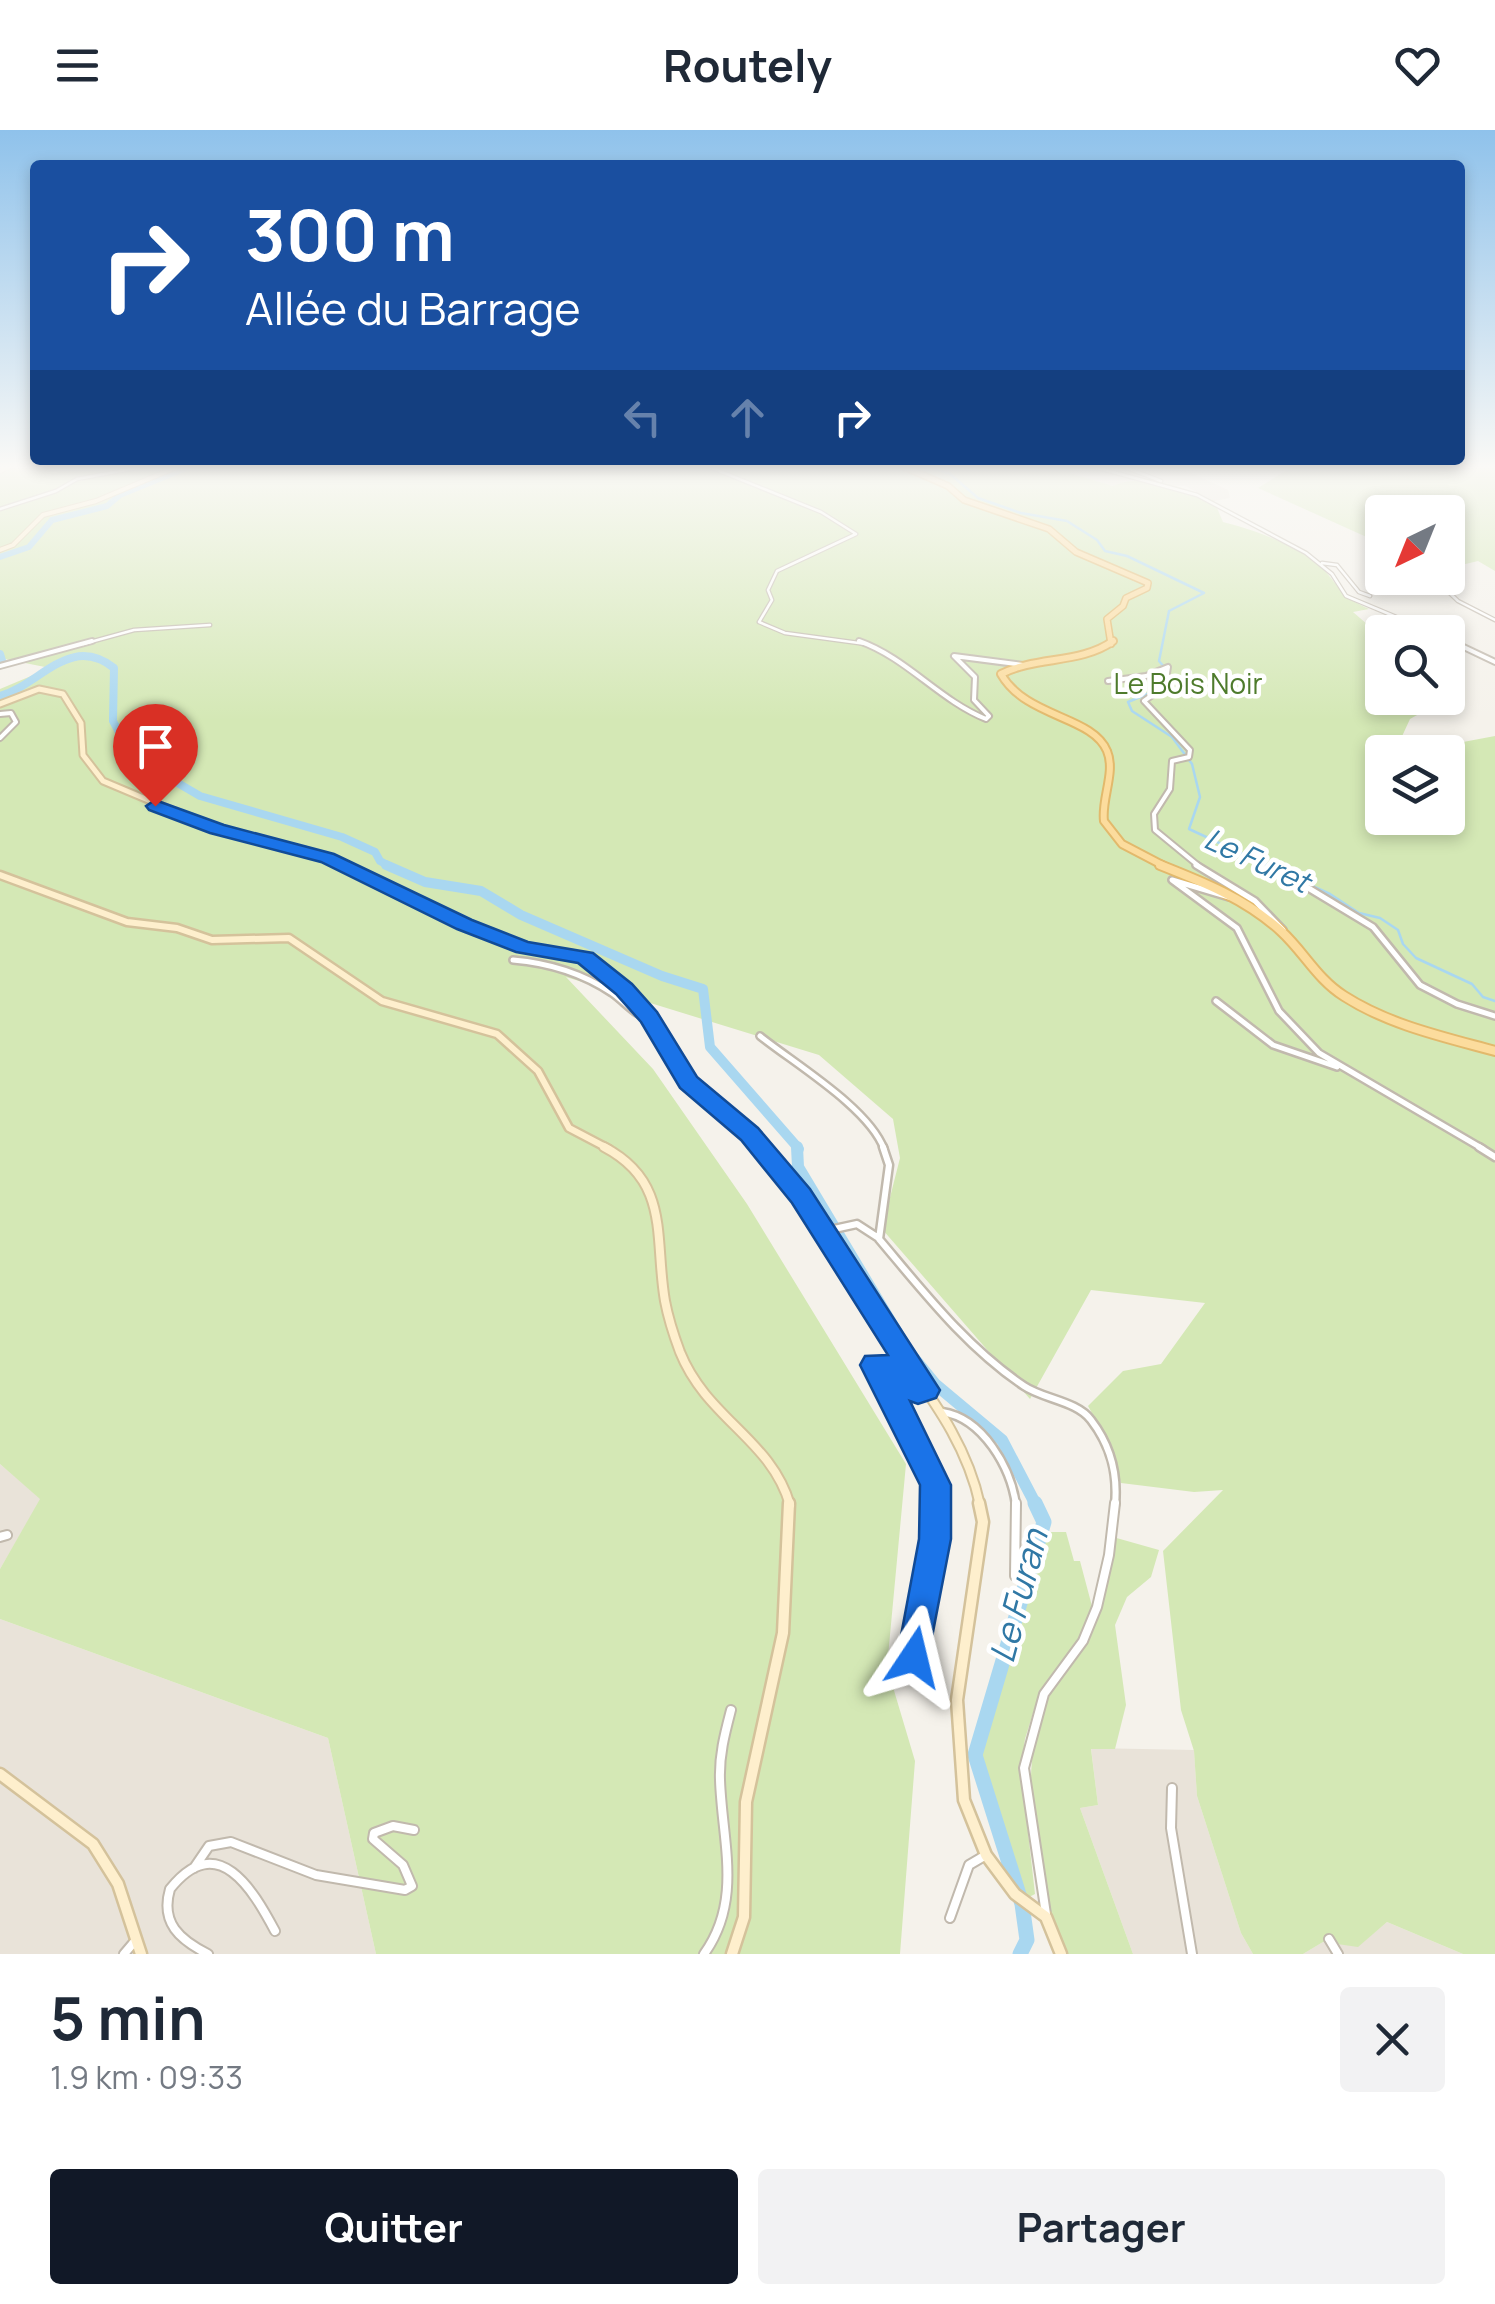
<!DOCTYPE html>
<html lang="fr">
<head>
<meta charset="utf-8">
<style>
	body { margin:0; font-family:Manrope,sans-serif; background:#f2f2f3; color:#1f2937; height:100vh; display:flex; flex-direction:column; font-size:38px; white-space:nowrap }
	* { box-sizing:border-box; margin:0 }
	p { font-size:32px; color:#747a83 }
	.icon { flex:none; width:55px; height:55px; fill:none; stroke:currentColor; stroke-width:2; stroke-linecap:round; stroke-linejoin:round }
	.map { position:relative; height:1824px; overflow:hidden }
	.side { display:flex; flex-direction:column; background:#fff; flex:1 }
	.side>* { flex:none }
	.guide { position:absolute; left:30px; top:30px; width:1435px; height:305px; border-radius:10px; box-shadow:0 5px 15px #0003; background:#1a4fa0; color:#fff; overflow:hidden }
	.needle { width:65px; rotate:223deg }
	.controls { position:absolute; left:1365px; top:365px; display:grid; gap:20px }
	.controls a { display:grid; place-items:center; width:100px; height:100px; border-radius:10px; background:#fff; box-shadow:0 5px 15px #0003; font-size:50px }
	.pin { position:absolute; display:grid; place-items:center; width:85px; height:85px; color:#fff; margin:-102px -42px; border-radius:50% 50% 50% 0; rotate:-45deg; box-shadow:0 0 10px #0007 }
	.pin .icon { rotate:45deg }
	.me { position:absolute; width:110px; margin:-55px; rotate:10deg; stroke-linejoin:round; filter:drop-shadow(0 0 8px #0008) }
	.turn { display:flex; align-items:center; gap:35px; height:210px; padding:0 50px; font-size:45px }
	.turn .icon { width:130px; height:130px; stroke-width:2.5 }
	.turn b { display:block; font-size:70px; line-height:85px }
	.lanes { display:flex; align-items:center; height:95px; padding:0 50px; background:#0003; justify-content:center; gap:50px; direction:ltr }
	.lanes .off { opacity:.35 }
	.round { display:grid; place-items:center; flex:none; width:105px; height:105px; border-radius:10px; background:#f2f2f3 }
	.headline { display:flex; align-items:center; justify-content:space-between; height:170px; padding:0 50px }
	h1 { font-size:60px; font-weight:700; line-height:75px }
	.button { display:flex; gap:20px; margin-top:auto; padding:20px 50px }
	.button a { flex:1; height:115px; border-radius:10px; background:#111827; color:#fff; font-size:40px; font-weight:700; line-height:115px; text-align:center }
	.button a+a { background:#f2f2f3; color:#1f2937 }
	header { display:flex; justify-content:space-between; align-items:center; height:130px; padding:0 50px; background:#fff; font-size:45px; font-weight:700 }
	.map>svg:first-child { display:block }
</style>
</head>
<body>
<header><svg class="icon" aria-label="menu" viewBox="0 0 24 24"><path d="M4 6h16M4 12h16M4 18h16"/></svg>Routely<svg class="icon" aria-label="heart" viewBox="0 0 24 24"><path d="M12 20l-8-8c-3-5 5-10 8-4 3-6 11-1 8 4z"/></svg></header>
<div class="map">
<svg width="1495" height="1824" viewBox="0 0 1495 1824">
	<rect width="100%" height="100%" fill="#f5f2eb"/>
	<path fill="#e9e3d9" d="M 1080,336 L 1176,336 L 1228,360 L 1230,368 L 1214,371 L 1185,356 L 1113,356 L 1069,343 Z
		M 0,1334 L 41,1369 L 0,1439 Z
		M 0,1489 L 328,1608 L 376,1824 L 0,1824 Z
		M 1091,1618 L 1194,1620 L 1197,1666 L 1241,1803 L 1253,1824 L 1133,1824 L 1080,1678 L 1098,1675 Z
		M 1387,1792 L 1463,1824 L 1303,1824 L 1323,1812 L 1358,1816 Z"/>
	<path fill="#d4e8b5" d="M 0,336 L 1080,336 L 1070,343 L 1113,356 C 1143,342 1185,357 1214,371 L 1223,392 C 1254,400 1299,415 1323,439 C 1343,460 1338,465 1369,479 L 1353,482 L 1382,507 L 1382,568 L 1449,567 L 1410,589 L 1398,615 L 1407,622 L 1382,622 L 1382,688 L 1448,688 L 1448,622 L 1410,622 L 1495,606 L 1495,1824 L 1463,1824 L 1387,1792 L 1358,1817 L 1323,1812 L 1303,1824 L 1253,1824 L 1241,1803 L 1197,1666 L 1194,1621 L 1181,1580 L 1163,1421 L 1223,1360 L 1194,1362 L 1121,1353 L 1109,1313 L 1088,1276 L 1123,1241 L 1161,1234 L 1205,1173 L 1091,1160 L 1030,1269 L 882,1099 L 900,1028 L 893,989 L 819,925 L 566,847 L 653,939 L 747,1074 L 906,1334 L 887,1537 L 915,1631 L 900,1824 L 376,1824 L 328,1608 L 0,1489 L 0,1439 L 40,1369 L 0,1334 L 0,559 L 50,538 L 0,528 Z
		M 1293,336 L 1495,336 L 1495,441 L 1478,431 L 1453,437 L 1448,433 L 1448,382 L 1382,382 L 1382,414 L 1258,358 Z
		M 1045,1402 L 1066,1402 L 1074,1431 L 1080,1431 L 1093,1480 L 1084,1504 L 1038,1567 L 1025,1609 L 1021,1640 L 1035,1764 L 1029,1767 L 1024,1764 L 979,1621 L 1031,1462 L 1035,1433 Z
		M 1113,1407 L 1159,1420 L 1151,1447 L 1127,1467 L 1115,1495 L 1126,1575 L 1115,1619 L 1091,1619 L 1098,1675 L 1080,1678 L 1133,1824 L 1065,1824 C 1035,1747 1015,1646 1047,1568 C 1054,1549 1072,1535 1083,1518 C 1104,1486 1108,1444 1113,1407 Z"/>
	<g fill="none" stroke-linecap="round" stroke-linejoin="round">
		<path stroke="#a9d7f0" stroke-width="2.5" d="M 922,336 L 949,343 L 978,368 L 1021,383 L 1067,391 L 1097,410 L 1105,421 L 1127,426 L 1204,463 L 1169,481 L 1159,531 L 1165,538 L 1162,555
			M 1157,560 L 1128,572 L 1132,581 L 1172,607 L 1192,634 L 1200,667 L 1189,699 L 1330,764 L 1359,783 L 1380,788 L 1398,800 L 1403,814 L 1416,828 L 1472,854 L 1483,867 L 1495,871"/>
		<path stroke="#a9d7f0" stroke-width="6" d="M 0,427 L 29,417 L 52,390 L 107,376 L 120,365 L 191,336"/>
		<path stroke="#a9d7f0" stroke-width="8" d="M 0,524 L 3,534
			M 0,566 C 40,555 70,503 114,538 L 113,591 L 143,648 L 176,652 L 200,666 L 342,707 L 375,722 L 380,731 L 391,737"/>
		<path stroke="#a9d7f0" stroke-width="10" d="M 386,735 L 425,752 L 481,761 L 521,785 L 662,846 L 703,859 L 710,917 L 799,1019"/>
		<path stroke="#a9d7f0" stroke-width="12" d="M 797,1017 L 798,1037 L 908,1221 L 935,1254 L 1002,1310 L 1036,1375"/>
		<path stroke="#a9d7f0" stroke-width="15" d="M 1020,1824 L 1027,1810 L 1022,1774 L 975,1625 L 1044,1392 L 1035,1373"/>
		<defs>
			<path id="street-far4" d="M 707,336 L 821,382 L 856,404 L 777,441 L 768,460 L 772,470 L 759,492 L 785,503 L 866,514
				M 1091,336 L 1197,365 L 1306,423 L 1332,444 L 1346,466 L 1432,502
				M 1122,336 L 1161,351
				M 0,379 L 56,361 L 77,349 L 147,336
				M 1322,433 L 1337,435 L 1359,462 L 1370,466
				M 1434,448 L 1458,471 L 1495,490
				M 1448,510 L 1456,514
				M 83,514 L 134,500 L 210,495"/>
			<path id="street-far3" d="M 859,511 C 907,528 939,570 986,589 L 989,586 L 974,570 L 975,547 L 954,526 L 1023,535
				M 1451,511 L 1495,532
				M 0,536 L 92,511
				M 1108,551 L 1146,546 L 1168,537 L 1165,556 L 1144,571 L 1190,620 L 1189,627 L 1172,631 L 1170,659 L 1154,684 L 1155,700 L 1200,737
				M 0,584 L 11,583 L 16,592 L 0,608"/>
			<path id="street-far2" d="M 1196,735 L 1255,771 L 1283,800
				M 1305,756 L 1373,797 L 1420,855 L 1457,874 L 1495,886
				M 1229,767 L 1172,750 L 1237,798 L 1279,881 L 1319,923 L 1483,1019
				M 513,830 C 549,833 582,843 612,863 C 626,873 635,886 652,890
				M 1216,871 L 1273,915 L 1337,937
				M 760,906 C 795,934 869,978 884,1019"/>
			<path id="street-far1" d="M 883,1017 L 889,1035 L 879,1109 C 923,1161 966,1217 1024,1256 C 1043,1269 1077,1271 1091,1290 C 1111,1316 1118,1343 1115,1375
				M 1479,1017 L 1495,1027
				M 825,1101 L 857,1094 L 877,1107
				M 926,1260 L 918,1261 L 886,1236 L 875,1235 C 898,1277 935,1326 935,1375
				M 942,1282 C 983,1288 1011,1338 1016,1375"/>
			<path id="street" d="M 0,1407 L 7,1405
				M 1015,1446 L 1016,1373
				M 914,1527 L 935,1409 L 935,1373
				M 1172,1658 L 1171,1698 L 1192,1824
				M 194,1738 L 209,1716 L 231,1712 L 316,1745 L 405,1760 L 412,1756 L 403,1735 L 373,1709 L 374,1703 L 393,1696 L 414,1700
				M 1046,1784 L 1024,1638 L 1044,1564 L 1083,1511 L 1097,1477 L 1109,1425 L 1115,1373
				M 950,1788 L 969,1735 L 986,1725
				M 1329,1809 L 1338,1824
				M 124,1824 L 135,1811
				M 208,1824 C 180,1810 160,1793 170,1759 C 218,1699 253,1760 275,1801
				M 704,1824 C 743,1770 722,1711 720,1650 C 719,1625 725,1603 731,1580"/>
			<path id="secondary-far4" d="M 0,341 L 11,336
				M 0,420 L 13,415 L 43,385 L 96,371 L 179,336"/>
			<path id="secondary-far3" d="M 0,574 L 39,559 L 63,564 L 81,593 L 83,625 L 103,651 L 217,699 L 327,728 L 347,737"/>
			<path id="secondary-far2" d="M 341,735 L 508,812 L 537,821 L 572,824 L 595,834 L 652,890 L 688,952 L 739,994 L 762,1019
				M 0,745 L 127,792 L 177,798 L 212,810 L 289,808 L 382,871 L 497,904 L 538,941 L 569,998 L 609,1019"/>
			<path id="secondary-far1" d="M 604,1017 C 671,1052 654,1108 665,1171 C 668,1187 674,1206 680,1222 C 707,1289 771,1309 790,1375
				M 760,1017 C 810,1071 840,1135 881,1195 C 920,1255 965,1304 980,1375"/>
			<path id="secondary" d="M 979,1373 L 983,1392 L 957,1570 L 964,1670 L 986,1725 L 1015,1764 L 1046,1787 L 1061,1824
				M 0,1644 L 93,1714 L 118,1754 L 141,1824
				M 732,1824 L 744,1787 L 746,1672 L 783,1503 L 789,1373"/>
			<path id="primary-far2" d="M 902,336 L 948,356 L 964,370 L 1049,399 L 1076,422 L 1148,453 L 1147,458 L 1126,468 L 1123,476 L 1107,489 L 1111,514"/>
			<path id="primary-far1" d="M 1113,511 C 1081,534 1036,526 1001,544 C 1026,588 1093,586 1107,621 C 1116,642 1101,669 1104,691 L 1122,714 L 1166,737"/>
			<path id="primary" d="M 1160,735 C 1203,752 1246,769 1281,801 C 1304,822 1317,849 1344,866 C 1389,895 1444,907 1495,921"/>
		</defs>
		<use href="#street-far4" stroke="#c1b9ad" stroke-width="5"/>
		<use href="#street-far3" stroke="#c1b9ad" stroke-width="8"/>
		<use href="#street-far2" stroke="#c1b9ad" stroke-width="10"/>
		<use href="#street-far1" stroke="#c1b9ad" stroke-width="11"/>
		<use href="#street" stroke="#c1b9ad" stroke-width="12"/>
		<use href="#secondary-far4" stroke="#d4c29b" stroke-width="6"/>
		<use href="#secondary-far3" stroke="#d4c29b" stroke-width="9"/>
		<use href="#secondary-far2" stroke="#d4c29b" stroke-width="11"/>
		<use href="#secondary-far1" stroke="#d4c29b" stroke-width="12"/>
		<use href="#secondary" stroke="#d4c29b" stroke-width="15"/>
		<use href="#primary-far2" stroke="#e2b96c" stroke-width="8"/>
		<use href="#primary-far1" stroke="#e2b96c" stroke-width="10"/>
		<use href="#primary" stroke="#e2b96c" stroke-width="12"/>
		<use href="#street-far4" stroke="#fff" stroke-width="2.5"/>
		<use href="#street-far3" stroke="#fff" stroke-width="4"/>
		<use href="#street-far2" stroke="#fff" stroke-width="5"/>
		<use href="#street-far1" stroke="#fff" stroke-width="6"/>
		<use href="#street" stroke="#fff" stroke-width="8"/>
		<use href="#secondary-far4" stroke="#feefcd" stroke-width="4"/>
		<use href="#secondary-far3" stroke="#feefcd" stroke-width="5"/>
		<use href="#secondary-far2" stroke="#feefcd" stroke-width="6"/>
		<use href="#secondary-far1" stroke="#feefcd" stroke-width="8"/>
		<use href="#secondary" stroke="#feefcd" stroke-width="10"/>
		<use href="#primary-far2" stroke="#fcdc9d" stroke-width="5"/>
		<use href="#primary-far1" stroke="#fcdc9d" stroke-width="6"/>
		<use href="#primary" stroke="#fcdc9d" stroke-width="8"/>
	</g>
	<linearGradient id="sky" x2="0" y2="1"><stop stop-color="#8fc2eb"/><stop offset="0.57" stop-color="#faf9f6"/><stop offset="1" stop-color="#faf9f6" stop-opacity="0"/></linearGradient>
	<rect width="1495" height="591" fill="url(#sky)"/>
	<path fill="#1a73e8" stroke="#114b97" stroke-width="2.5" d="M 155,670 L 224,695 L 334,724 L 472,790 L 528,812 L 593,823 L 632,854 L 657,882 L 697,947 L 758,998 L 810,1059 L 940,1260 L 936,1268 L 918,1274 L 910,1271 L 951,1355 L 951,1409 L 926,1538 L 914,1543 L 902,1538 L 897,1527 L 919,1409 L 920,1355 L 860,1235 L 865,1226 L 888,1225 L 792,1073 L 741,1010 L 680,958 L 641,892 L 616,864 L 578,833 L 516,822 L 457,799 L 321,732 L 210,703 L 149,680 L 146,676 Z"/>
	<g text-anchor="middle" stroke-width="9" stroke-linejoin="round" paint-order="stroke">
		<g font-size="28" fill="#4e7b2c" stroke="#fff">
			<text x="1188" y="564">Le Bois Noir</text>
		</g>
		<g font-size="30" font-style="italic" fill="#3078a5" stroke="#fff">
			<text transform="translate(1257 731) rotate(25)" y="10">Le Furet</text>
		</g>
		<g font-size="35" font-style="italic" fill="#3078a5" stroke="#fff">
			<text transform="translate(1019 1466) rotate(-75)" y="12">Le Furan</text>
		</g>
	</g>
</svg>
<div class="controls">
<a><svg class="needle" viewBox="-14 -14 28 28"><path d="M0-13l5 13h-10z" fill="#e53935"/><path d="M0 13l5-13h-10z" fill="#747a83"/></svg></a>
<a><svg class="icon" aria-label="search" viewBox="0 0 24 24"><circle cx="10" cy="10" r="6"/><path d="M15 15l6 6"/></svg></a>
<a><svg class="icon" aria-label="layers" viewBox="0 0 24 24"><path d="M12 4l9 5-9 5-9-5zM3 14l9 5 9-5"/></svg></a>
</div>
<div class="pin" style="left:155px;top:676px;background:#d93025"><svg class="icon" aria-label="arrive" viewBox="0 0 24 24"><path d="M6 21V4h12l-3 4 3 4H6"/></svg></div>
<svg class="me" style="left:914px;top:1527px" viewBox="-20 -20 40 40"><path d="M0-17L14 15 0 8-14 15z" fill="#1a73e8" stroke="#fff" stroke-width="4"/></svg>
<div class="guide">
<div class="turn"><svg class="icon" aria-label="right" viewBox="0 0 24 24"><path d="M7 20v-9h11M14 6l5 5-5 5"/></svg><div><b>300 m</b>Allée du Barrage</div></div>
<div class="lanes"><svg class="icon off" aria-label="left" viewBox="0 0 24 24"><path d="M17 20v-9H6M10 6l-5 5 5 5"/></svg><svg class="icon off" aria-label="ahead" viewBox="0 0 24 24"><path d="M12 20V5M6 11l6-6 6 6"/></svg><svg class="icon" aria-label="right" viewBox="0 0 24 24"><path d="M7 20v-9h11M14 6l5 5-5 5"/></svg></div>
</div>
</div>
<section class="side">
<div class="headline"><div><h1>5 min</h1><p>1.9 km · 09:33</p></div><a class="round"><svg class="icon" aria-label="close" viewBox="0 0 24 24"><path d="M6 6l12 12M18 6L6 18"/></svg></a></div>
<div class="button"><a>Quitter</a><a>Partager</a></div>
</section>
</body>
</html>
